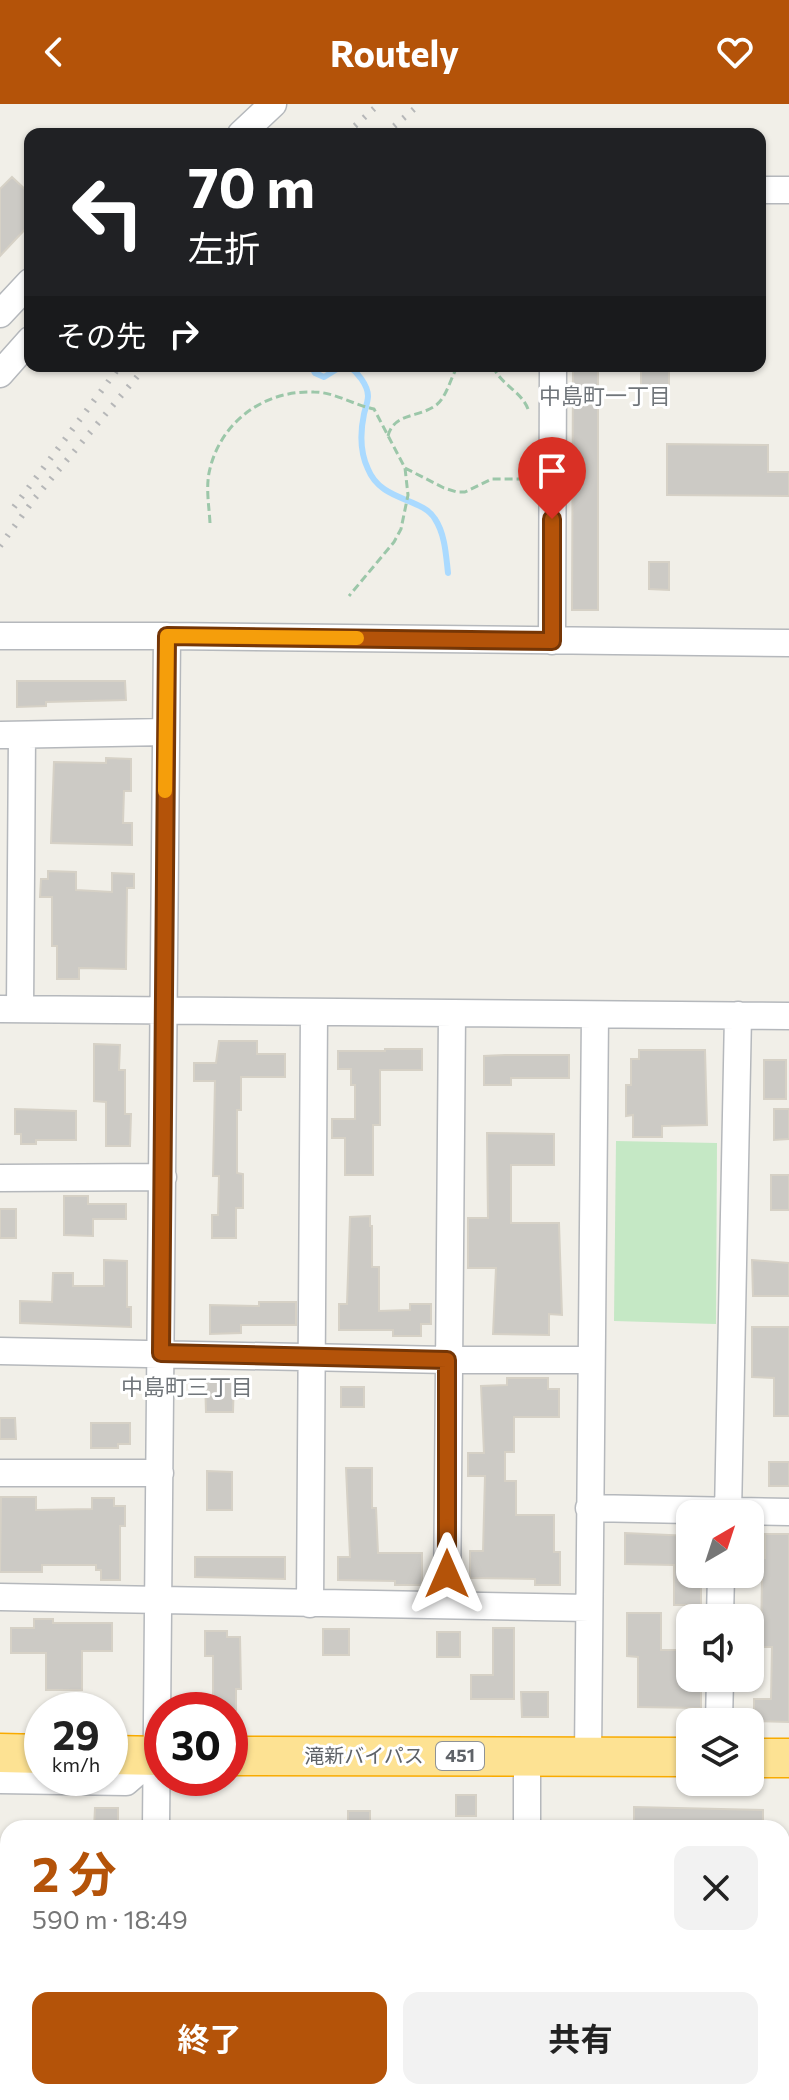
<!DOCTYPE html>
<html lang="ja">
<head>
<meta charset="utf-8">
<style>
	body { margin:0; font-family:Commissioner,"Noto Sans JP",sans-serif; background:#f2f2f2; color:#222; height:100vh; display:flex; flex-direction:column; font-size:30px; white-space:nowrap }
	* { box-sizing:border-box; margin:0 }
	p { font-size:26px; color:#767676 }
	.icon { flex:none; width:44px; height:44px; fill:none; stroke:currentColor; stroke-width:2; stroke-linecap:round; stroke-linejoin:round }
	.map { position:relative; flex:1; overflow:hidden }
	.details { position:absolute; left:0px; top:1716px; width:790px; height:280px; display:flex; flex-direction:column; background:#fff; border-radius:24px 24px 0 0; box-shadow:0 2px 6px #0004 }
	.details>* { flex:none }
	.top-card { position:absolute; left:24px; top:24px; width:742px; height:244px; border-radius:16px; box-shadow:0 2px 6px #0004; background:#202124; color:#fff; overflow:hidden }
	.needle { width:52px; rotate:39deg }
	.buttons { position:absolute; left:676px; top:1396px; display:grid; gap:16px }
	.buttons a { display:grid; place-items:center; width:88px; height:88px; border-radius:16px; background:#fff; box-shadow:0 2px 6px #0004; font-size:40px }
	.speed { position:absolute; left:24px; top:1588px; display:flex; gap:16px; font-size:40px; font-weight:700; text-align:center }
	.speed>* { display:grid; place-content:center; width:104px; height:104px; border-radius:50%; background:#fff; box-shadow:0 2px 6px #0004; line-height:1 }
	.speed small { font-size:20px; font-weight:400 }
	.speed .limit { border:12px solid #d22; background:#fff; color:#111 }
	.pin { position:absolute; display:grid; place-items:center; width:68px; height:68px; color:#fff; margin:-82px -34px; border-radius:50% 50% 50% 0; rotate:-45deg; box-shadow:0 0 8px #0007 }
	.pin .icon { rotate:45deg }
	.me { position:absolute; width:88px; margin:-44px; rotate:0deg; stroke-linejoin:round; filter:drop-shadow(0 0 6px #0008) }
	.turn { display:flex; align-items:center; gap:28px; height:168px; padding:0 32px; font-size:36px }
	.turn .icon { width:104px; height:104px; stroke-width:2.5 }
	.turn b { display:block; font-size:56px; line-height:68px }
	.then { display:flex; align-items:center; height:76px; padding:0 32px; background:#0003; gap:16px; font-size:30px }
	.round { display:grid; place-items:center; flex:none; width:84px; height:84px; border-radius:16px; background:#f2f2f2 }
	.headline { display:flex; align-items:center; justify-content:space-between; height:136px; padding:0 32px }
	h1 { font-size:48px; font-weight:700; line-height:60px; color:#b45309 }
	.primary-button { display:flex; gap:16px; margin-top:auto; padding:16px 32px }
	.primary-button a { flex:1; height:92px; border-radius:16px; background:#b45309; color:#fff; font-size:32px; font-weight:700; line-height:92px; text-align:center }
	.primary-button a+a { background:#f2f2f2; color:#222 }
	header { display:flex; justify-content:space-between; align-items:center; height:104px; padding:0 32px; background:#b45309; color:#fff; font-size:36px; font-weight:700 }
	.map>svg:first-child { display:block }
</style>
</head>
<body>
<header><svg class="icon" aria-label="back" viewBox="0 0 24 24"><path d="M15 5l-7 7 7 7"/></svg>Routely<svg class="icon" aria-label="heart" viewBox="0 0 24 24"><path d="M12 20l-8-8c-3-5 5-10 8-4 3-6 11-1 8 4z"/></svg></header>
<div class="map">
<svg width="789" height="1996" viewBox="0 0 789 1996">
	<rect width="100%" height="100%" fill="#f1efe8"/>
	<path fill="#c5e8c5" d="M 616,1037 L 717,1039 L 716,1220 L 614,1217 Z"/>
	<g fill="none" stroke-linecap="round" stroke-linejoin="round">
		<path stroke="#aadaff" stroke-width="6" d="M 311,262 L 315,269 L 324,273 L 342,262
			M 349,262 C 357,268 368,281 368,292 C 368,298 365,305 364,310 C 360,329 360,348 368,365 C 381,398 422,393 435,415 C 445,430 446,451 448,469"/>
	</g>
	<path fill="#cccac5" stroke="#d6d1c6" stroke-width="2" d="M 12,73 L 30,90 L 30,120 L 0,152 L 0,85 Z
		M 573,262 L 598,262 L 598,506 L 572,506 Z
		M 641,262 L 669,262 L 669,282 L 641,281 Z
		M 667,340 L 768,341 L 768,368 L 789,368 L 789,392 L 667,391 Z
		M 649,458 L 669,458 L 669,486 L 649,485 Z
		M 17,577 L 125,577 L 126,596 L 46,598 L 46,602 L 17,603 Z
		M 106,654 L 131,655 L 131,687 L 124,687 L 123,719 L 132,719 L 132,741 L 51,739 L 54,658 L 106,659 Z
		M 48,767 L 76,768 L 76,786 L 112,788 L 112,769 L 134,770 L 134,784 L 127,784 L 126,865 L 79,864 L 79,875 L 57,875 L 57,842 L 52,842 L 52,793 L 40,793 L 41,775 L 48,775 Z
		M 219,937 L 257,937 L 257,950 L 285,950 L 285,973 L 241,973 L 241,1006 L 237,1006 L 237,1069 L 243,1070 L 243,1104 L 236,1104 L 236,1134 L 212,1134 L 212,1111 L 218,1111 L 219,1072 L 213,1072 L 215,977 L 194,977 L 194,959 L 216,959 Z
		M 94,940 L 120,941 L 119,966 L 125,966 L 125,1010 L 131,1010 L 130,1042 L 106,1042 L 106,998 L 94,997 Z
		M 385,945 L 422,945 L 422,966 L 380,966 L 380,1021 L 373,1021 L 373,1071 L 345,1071 L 345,1034 L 332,1034 L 332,1015 L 355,1015 L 355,981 L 351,981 L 351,965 L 338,965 L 338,947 L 385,947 Z
		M 639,946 L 705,946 L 707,1021 L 662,1022 L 662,1033 L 633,1033 L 633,1011 L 626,1012 L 626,981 L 631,981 L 631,955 L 639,955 Z
		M 505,951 L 569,951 L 569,974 L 511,974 L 511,981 L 484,981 L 484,952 Z
		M 764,956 L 786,956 L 786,995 L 764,995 Z
		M 15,1005 L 76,1007 L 76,1036 L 36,1036 L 36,1040 L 21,1040 L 21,1030 L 15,1030 Z
		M 774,1005 L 789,1005 L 789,1035 L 774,1036 Z
		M 487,1029 L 554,1030 L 554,1061 L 511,1061 L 511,1119 L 559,1119 L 562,1211 L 549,1210 L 549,1231 L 493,1230 L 496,1164 L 468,1164 L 468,1114 L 488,1114 Z
		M 771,1071 L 789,1071 L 789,1106 L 771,1106 Z
		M 64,1092 L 88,1092 L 88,1100 L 126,1100 L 126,1115 L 93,1115 L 93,1132 L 64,1131 Z
		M 0,1105 L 16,1105 L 16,1134 L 0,1134 Z
		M 370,1112 L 370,1122 L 372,1122 L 372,1163 L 379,1163 L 379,1207 L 410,1206 L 410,1200 L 431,1200 L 431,1220 L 421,1220 L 421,1232 L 393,1232 L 393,1226 L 339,1226 L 339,1200 L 347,1200 L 350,1113 Z
		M 104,1156 L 127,1157 L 127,1203 L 131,1203 L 131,1223 L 20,1219 L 20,1197 L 52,1198 L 53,1169 L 73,1169 L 73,1182 L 104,1182 Z
		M 752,1156 L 789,1159 L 789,1192 L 753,1192 Z
		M 259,1198 L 296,1198 L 296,1221 L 241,1221 L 241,1229 L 210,1230 L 210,1201 L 259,1202 Z
		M 752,1223 L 789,1223 L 789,1312 L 774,1312 L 774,1274 L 752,1273 Z
		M 507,1274 L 548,1274 L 548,1285 L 559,1285 L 559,1313 L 514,1313 L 514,1348 L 505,1348 L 505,1377 L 516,1377 L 516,1411 L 554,1411 L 554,1448 L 560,1448 L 560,1481 L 535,1481 L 535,1475 L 470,1474 L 470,1447 L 483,1447 L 485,1372 L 468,1372 L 468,1349 L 484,1349 L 481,1282 L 507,1281 Z
		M 205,1275 L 234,1275 L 233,1308 L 206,1308 Z
		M 341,1283 L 364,1283 L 364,1303 L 341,1303 Z
		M 0,1314 L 15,1314 L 16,1335 L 0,1335 Z
		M 91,1319 L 130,1319 L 130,1340 L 118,1340 L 118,1344 L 91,1344 Z
		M 769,1358 L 789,1358 L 789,1382 L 769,1382 Z
		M 346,1364 L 372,1364 L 372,1404 L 376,1404 L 378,1449 L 422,1449 L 422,1481 L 395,1481 L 395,1477 L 338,1476 L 338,1453 L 350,1453 Z
		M 207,1367 L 232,1368 L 232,1406 L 207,1406 Z
		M 1,1393 L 36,1393 L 36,1406 L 92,1405 L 92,1394 L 114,1394 L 114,1402 L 125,1402 L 125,1422 L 120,1422 L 120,1476 L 101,1476 L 101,1466 L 96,1466 L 96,1461 L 42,1461 L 42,1468 L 0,1468 Z
		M 625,1429 L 690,1432 L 690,1470 L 701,1470 L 701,1501 L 674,1501 L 674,1461 L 625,1460 Z
		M 765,1430 L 789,1430 L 789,1618 L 754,1617 L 754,1595 L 771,1595 L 772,1543 L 761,1543 L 762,1470 L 750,1470 L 750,1454 L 765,1454 Z
		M 195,1453 L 285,1453 L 285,1475 L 195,1473 Z
		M 627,1509 L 661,1509 L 661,1546 L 690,1546 L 690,1574 L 701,1574 L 701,1604 L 638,1603 L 638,1553 L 627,1552 Z
		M 34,1515 L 53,1515 L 53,1519 L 112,1519 L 112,1547 L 82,1547 L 82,1586 L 46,1586 L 46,1549 L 11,1549 L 11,1524 L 34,1524 Z
		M 493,1524 L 514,1524 L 514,1595 L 471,1595 L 471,1571 L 493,1571 Z
		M 323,1525 L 349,1525 L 349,1551 L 323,1551 Z
		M 205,1527 L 227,1527 L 227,1533 L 240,1533 L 241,1585 L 236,1585 L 236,1606 L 213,1606 L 213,1552 L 205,1552 Z
		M 437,1528 L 460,1528 L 460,1553 L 437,1553 Z
		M 521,1588 L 548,1588 L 548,1613 L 522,1613 Z
		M 456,1691 L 476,1691 L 476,1712 L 456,1712 Z
		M 634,1703 L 763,1706 L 763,1724 L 634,1724 Z
		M 95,1704 L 118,1704 L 118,1724 L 94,1724 Z
		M 348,1707 L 370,1707 L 370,1724 L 348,1724 Z"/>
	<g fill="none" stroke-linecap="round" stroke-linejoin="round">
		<defs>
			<path id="minor" d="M 241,30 L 273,0
				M 760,86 L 789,86
				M 0,210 L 30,178
				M 0,270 L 30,236
				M 0,532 L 167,532 L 789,539
				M 552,537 L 553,262
				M 0,631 L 166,628
				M 0,905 L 789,912
				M 20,905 L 22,631
				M 0,1074 L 163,1073
				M 0,1247 L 447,1256 L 589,1256
				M 0,1369 L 160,1369
				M 589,1404 L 789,1408
				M 728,1410 L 738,911
				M 0,1493 L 589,1504
				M 310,1500 L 314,909
				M 447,1501 L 452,910
				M 720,1514 L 721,1470
				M 719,1618 L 720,1574
				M 588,1652 L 595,911
				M 0,1676 L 126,1678 L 156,1652
				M 156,1724 L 167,532
				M 527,1724 L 527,1652
				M 782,1764 L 789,1764
				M 0,1812 L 8,1812
				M 782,1894 L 789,1894
				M 0,1951 L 8,1951
				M 153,1988 L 153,1996
				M 523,1996 L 524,1988"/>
			<path id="highway" d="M 0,1649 L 42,1650
				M 110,1651 L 162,1652
				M 230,1652 L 690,1653
				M 750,1654 L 789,1654"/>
		</defs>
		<use href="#minor" stroke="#b5b8bc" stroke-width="29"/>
		<use href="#highway" stroke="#f9ab00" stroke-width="41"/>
		<path stroke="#9cc7a9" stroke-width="3" stroke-dasharray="8 4" stroke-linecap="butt" d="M 493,262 C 500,281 523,287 529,308
			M 388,332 C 394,309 417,314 435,302 C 447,294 450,274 458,262
			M 405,364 L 444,384 L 457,388 L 465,388 L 492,375 L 521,375
			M 210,419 C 209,402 206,385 209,369 C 219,319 263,286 314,288 C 334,288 354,301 374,305 L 405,364 L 408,391 L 401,425 L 394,438 L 349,492"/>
		<use href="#minor" stroke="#fff" stroke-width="26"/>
		<use href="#highway" stroke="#fde293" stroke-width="38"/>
		<path stroke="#b6b7b8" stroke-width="6" stroke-dasharray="2 10" stroke-linecap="butt" d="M 346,30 L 379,0
			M 385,30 L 420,0
			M 14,403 L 120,262
			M 0,442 L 35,394 L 146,262"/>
	</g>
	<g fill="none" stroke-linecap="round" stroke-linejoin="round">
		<defs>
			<path id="route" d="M 447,1470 L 447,1256 L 161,1249 L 167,532 L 552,537 L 552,415"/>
		</defs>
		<use href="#route" stroke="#753606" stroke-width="20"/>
		<use href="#route" stroke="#b45309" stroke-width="14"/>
		<path stroke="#f59e0b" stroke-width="14" d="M 165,687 L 167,532 L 357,534"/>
	</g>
	<g text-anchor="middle" stroke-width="6" stroke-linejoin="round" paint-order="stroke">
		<rect fill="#fff" stroke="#8f9295" stroke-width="2" x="436" y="1638" width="48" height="28" rx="6"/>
		<g font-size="18" font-weight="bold" fill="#5f6368">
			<text x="460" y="1658">451</text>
		</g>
		<g font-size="20" fill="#5f6368" stroke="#fff">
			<text x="364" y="1659">滝新バイパス</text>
		</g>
		<g font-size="22" fill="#70757a" stroke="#fff">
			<text x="605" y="300">中島町一丁目</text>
			<text x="187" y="1291">中島町三丁目</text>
		</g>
	</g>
</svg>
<div class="buttons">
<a><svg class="needle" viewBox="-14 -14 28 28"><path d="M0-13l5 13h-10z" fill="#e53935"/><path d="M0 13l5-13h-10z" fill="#767676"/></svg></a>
<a><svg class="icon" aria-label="sound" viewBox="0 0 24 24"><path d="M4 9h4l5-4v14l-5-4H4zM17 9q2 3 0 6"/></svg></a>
<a><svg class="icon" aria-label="layers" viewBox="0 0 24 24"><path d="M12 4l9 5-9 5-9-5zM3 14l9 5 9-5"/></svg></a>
</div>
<div class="speed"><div>29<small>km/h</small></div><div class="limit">30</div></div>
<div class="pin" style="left:552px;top:415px;background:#d93025"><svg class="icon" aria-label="arrive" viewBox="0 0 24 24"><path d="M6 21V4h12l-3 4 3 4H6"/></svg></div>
<svg class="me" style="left:447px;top:1470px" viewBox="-20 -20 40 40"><path d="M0-17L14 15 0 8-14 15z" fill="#b45309" stroke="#fff" stroke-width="4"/></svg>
<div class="top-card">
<div class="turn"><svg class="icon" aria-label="left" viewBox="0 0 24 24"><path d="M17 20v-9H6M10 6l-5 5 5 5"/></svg><div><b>70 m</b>左折</div></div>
<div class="then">その先<svg class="icon" aria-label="right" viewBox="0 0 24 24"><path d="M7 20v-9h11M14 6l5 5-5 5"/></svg></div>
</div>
<section class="details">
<div class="headline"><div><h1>2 分</h1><p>590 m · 18:49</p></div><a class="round"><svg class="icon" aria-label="close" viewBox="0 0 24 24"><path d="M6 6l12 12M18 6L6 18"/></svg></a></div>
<div class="primary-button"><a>終了</a><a>共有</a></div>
</section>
</div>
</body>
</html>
